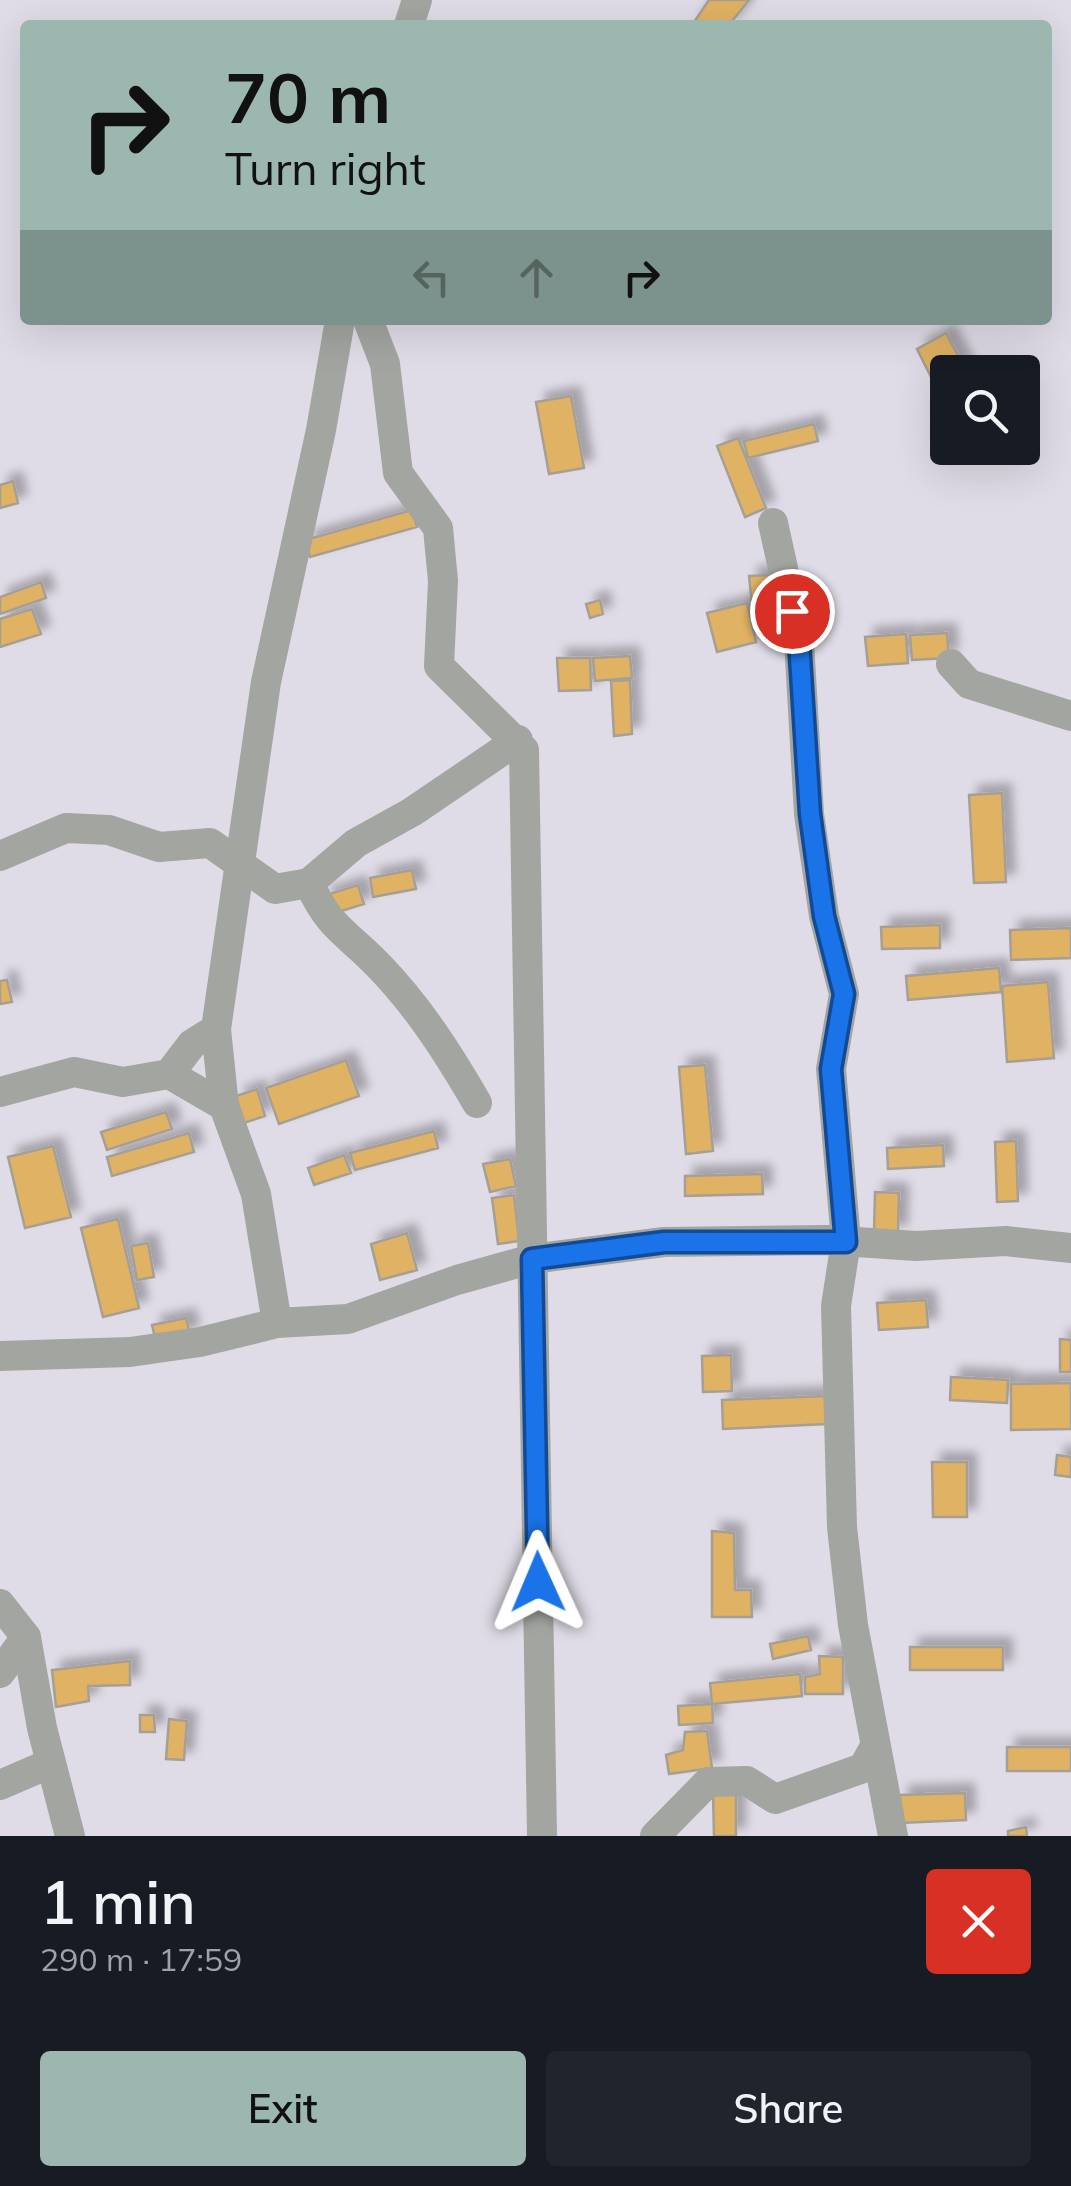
<!DOCTYPE html>
<html lang="en">
<head>
<meta charset="utf-8">
<style>
	body { margin:0; font-family:Mulish,sans-serif; background:#20242c; color:#f1f3f6; height:100vh; display:flex; flex-direction:column; font-size:38px; white-space:nowrap }
	* { box-sizing:border-box; margin:0 }
	p { font-size:32px; color:#9ea1a6 }
	.icon { flex:none; width:55px; height:55px; fill:none; stroke:currentColor; stroke-width:2; stroke-linecap:round; stroke-linejoin:round }
	.map { position:relative; height:1836px; overflow:hidden }
	.panel { display:flex; flex-direction:column; background:#171b24; flex:1 }
	.panel>* { flex:none }
	.hud { position:absolute; left:20px; top:20px; width:1032px; height:305px; border-radius:10px; box-shadow:0 10px 40px #0002; background:#9bb7af; color:#111; overflow:hidden }
	.buttons { position:absolute; left:930px; top:355px; display:grid; gap:20px }
	.buttons a { display:grid; place-items:center; width:110px; height:110px; border-radius:10px; background:#171b24; box-shadow:0 10px 40px #0002; font-size:50px }
	.pin { position:absolute; display:grid; place-items:center; width:85px; height:85px; color:#fff; margin:-42px; border:5px solid #fff; border-radius:50%; box-shadow:0 2px 10px #0007 }
	.me { position:absolute; width:110px; margin:-55px; rotate:359deg; stroke-linejoin:round; filter:drop-shadow(0 0 8px #0008) }
	.turn { display:flex; align-items:center; gap:35px; height:210px; padding:0 40px; font-size:45px }
	.turn .icon { width:130px; height:130px; stroke-width:2.5 }
	.turn b { display:block; font-size:70px; line-height:85px }
	.lanes { display:flex; align-items:center; height:95px; padding:0 40px; background:#0003; justify-content:center; gap:50px; direction:ltr }
	.lanes .off { opacity:.35 }
	.round { display:grid; place-items:center; flex:none; width:105px; height:105px; border-radius:10px; background:#20242c }
	.overview { display:flex; align-items:center; justify-content:space-between; height:170px; padding:0 40px }
	h1 { font-size:60px; font-weight:600; line-height:75px }
	.primary-button { display:flex; gap:20px; margin-top:auto; padding:20px 40px }
	.primary-button a { flex:1; height:115px; border-radius:10px; background:#9bb7af; color:#111; font-size:40px; font-weight:600; line-height:115px; text-align:center }
	.primary-button a+a { background:#20242c; color:#f1f3f6 }
	.map>svg:first-child { display:block }
</style>
</head>
<body>
<div class="map">
<svg width="1071" height="1836" viewBox="0 0 1071 1836">
	<defs>
		<filter id="shadow"><feDropShadow dx="9" dy="-9" stdDeviation="5" flood-color="#0004"/></filter>
	</defs>
	<rect width="100%" height="100%" fill="#e0dce7"/>
	<path fill="#e0b263" stroke="#a59f96" stroke-width="2.5" filter="url(#shadow)" d="M 709,0 L 749,0 L 729,25 L 692,25 Z
		M 946,333 L 965,369 L 948,372 L 948,378 L 935,385 L 917,349 Z
		M 571,396 L 584,468 L 549,474 L 536,402 Z
		M 814,424 L 818,441 L 748,458 L 744,441 Z
		M 738,438 L 766,508 L 745,517 L 717,446 Z
		M 13,481 L 18,503 L 0,508 L 0,485 Z
		M 412,510 L 417,527 L 310,557 L 305,540 Z
		M 772,575 L 773,603 L 752,605 L 749,576 Z
		M 41,582 L 46,598 L 0,614 L 0,597 Z
		M 600,600 L 603,614 L 590,618 L 586,604 Z
		M 747,603 L 756,642 L 717,652 L 707,613 Z
		M 32,609 L 41,634 L 0,647 L 0,619 Z
		M 947,633 L 949,658 L 912,660 L 910,635 Z
		M 906,634 L 908,663 L 868,666 L 865,637 Z
		M 630,656 L 632,678 L 595,681 L 593,658 Z
		M 557,658 L 590,658 L 591,690 L 559,691 Z
		M 630,680 L 632,734 L 614,736 L 611,681 Z
		M 1002,793 L 1006,882 L 974,883 L 969,795 Z
		M 412,870 L 416,889 L 373,897 L 370,878 Z
		M 358,885 L 364,904 L 329,915 L 323,896 Z
		M 940,925 L 940,948 L 882,949 L 881,927 Z
		M 1071,928 L 1071,958 L 1011,960 L 1010,930 Z
		M 999,968 L 1001,992 L 908,1000 L 906,976 Z
		M 7,980 L 12,1002 L 0,1004 L 0,981 Z
		M 1048,982 L 1054,1058 L 1007,1062 L 1002,986 Z
		M 346,1060 L 359,1096 L 279,1124 L 266,1088 Z
		M 705,1065 L 713,1151 L 686,1154 L 679,1067 Z
		M 257,1089 L 265,1116 L 244,1123 L 236,1096 Z
		M 166,1112 L 172,1129 L 107,1150 L 101,1132 Z
		M 434,1131 L 438,1148 L 355,1170 L 350,1153 Z
		M 189,1133 L 194,1152 L 112,1176 L 107,1157 Z
		M 1016,1141 L 1018,1201 L 997,1202 L 995,1142 Z
		M 943,1145 L 944,1166 L 888,1169 L 887,1148 Z
		M 53,1146 L 71,1217 L 25,1228 L 8,1157 Z
		M 344,1155 L 351,1173 L 314,1185 L 308,1168 Z
		M 510,1159 L 516,1186 L 490,1192 L 483,1164 Z
		M 762,1174 L 763,1194 L 685,1196 L 685,1176 Z
		M 875,1192 L 899,1193 L 898,1233 L 874,1232 Z
		M 514,1195 L 519,1241 L 498,1244 L 492,1198 Z
		M 118,1219 L 139,1308 L 103,1317 L 81,1228 Z
		M 407,1233 L 417,1270 L 380,1280 L 371,1244 Z
		M 148,1243 L 154,1277 L 137,1280 L 131,1246 Z
		M 926,1300 L 928,1327 L 879,1330 L 877,1303 Z
		M 186,1318 L 190,1334 L 156,1342 L 152,1325 Z
		M 1060,1339 L 1071,1340 L 1071,1372 L 1060,1372 Z
		M 731,1355 L 732,1391 L 703,1392 L 702,1356 Z
		M 951,1377 L 1008,1380 L 1007,1403 L 950,1400 Z
		M 1071,1383 L 1071,1429 L 1011,1430 L 1011,1384 Z
		M 826,1396 L 827,1424 L 723,1429 L 722,1400 Z
		M 1057,1455 L 1071,1457 L 1071,1477 L 1055,1475 Z
		M 932,1462 L 967,1462 L 967,1517 L 933,1517 Z
		M 712,1531 L 734,1533 L 735,1590 L 751,1590 L 752,1617 L 712,1617 Z
		M 808,1636 L 811,1650 L 773,1659 L 770,1644 Z
		M 910,1647 L 1003,1647 L 1003,1670 L 910,1670 Z
		M 819,1656 L 843,1657 L 843,1694 L 805,1694 L 805,1677 L 820,1674 Z
		M 130,1661 L 130,1685 L 88,1686 L 89,1701 L 56,1707 L 52,1670 Z
		M 800,1674 L 802,1696 L 712,1704 L 710,1683 Z
		M 712,1704 L 713,1723 L 679,1725 L 678,1706 Z
		M 140,1715 L 154,1715 L 155,1732 L 140,1732 Z
		M 169,1719 L 187,1721 L 184,1760 L 166,1759 Z
		M 707,1731 L 712,1768 L 669,1774 L 666,1755 L 683,1750 L 685,1732 Z
		M 1007,1747 L 1071,1747 L 1071,1771 L 1007,1771 Z
		M 713,1793 L 736,1793 L 736,1836 L 714,1836 Z
		M 965,1793 L 966,1820 L 901,1823 L 900,1795 Z
		M 1026,1827 L 1027,1836 L 1008,1836 L 1008,1831 Z"/>
	<g fill="none" stroke-linecap="round" stroke-linejoin="round">
		<path stroke="#a3a5a1" stroke-width="30" d="M 409,25 L 417,0
			M 368,320 L 385,364 L 398,473 L 438,528 L 443,581 L 439,666 L 524,750 L 542,1836
			M 773,523 L 799,641 L 809,814 L 824,916 L 844,994 L 831,1069 L 846,1241 L 836,1306 L 842,1527 L 853,1625 L 893,1836
			M 951,664 L 969,684 L 1071,716
			M 0,856 L 66,828 L 109,830 L 159,847 L 210,843 L 275,889 L 309,883 L 356,843 L 412,812 L 518,740
			M 309,883 C 330,929 345,931 378,965 C 418,1006 448,1053 477,1103
			M 169,1074 L 224,1106
			M 0,1092 L 74,1072 L 123,1082 L 169,1074 L 192,1044 L 216,1029
			M 277,1323 L 256,1194 L 224,1106 L 216,1029 L 266,682 L 321,430 L 340,320
			M 0,1356 L 130,1352 L 200,1342 L 277,1323 L 348,1319 L 457,1280 L 532,1259 L 664,1242 L 827,1240 L 916,1246 L 1006,1241 L 1071,1248
			M 0,1604 L 26,1637 L 42,1728 L 70,1836
			M 0,1673 L 26,1637
			M 0,1785 L 51,1763
			M 655,1836 L 708,1782 L 747,1781 L 775,1799 L 863,1768 L 874,1748"/>
	</g>
	<g fill="none" stroke-linecap="round" stroke-linejoin="round">
		<defs>
			<path id="route" d="M 538,1582 L 532,1259 L 664,1242 L 846,1242 L 831,1069 L 844,994 L 824,916 L 810,814 L 799,641 L 792,611"/>
		</defs>
		<use href="#route" stroke="#114b97" stroke-width="25"/>
		<use href="#route" stroke="#1a73e8" stroke-width="18"/>
	</g>
</svg>
<div class="buttons">
<a><svg class="icon" aria-label="search" viewBox="0 0 24 24"><circle cx="10" cy="10" r="6"/><path d="M15 15l6 6"/></svg></a>
</div>
<div class="pin" style="left:792px;top:611px;background:#d93025"><svg class="icon" aria-label="arrive" viewBox="0 0 24 24"><path d="M6 21V4h12l-3 4 3 4H6"/></svg></div>
<svg class="me" style="left:538px;top:1582px" viewBox="-20 -20 40 40"><path d="M0-17L14 15 0 8-14 15z" fill="#1a73e8" stroke="#fff" stroke-width="4"/></svg>
<div class="hud">
<div class="turn"><svg class="icon" aria-label="right" viewBox="0 0 24 24"><path d="M7 20v-9h11M14 6l5 5-5 5"/></svg><div><b>70 m</b>Turn right</div></div>
<div class="lanes"><svg class="icon off" aria-label="left" viewBox="0 0 24 24"><path d="M17 20v-9H6M10 6l-5 5 5 5"/></svg><svg class="icon off" aria-label="ahead" viewBox="0 0 24 24"><path d="M12 20V5M6 11l6-6 6 6"/></svg><svg class="icon" aria-label="right" viewBox="0 0 24 24"><path d="M7 20v-9h11M14 6l5 5-5 5"/></svg></div>
</div>
</div>
<section class="panel">
<div class="overview"><div><h1>1 min</h1><p>290 m · 17:59</p></div><a class="round" style="background:#d93025;color:#fff"><svg class="icon" aria-label="close" viewBox="0 0 24 24"><path d="M6 6l12 12M18 6L6 18"/></svg></a></div>
<div class="primary-button"><a>Exit</a><a>Share</a></div>
</section>
</body>
</html>
